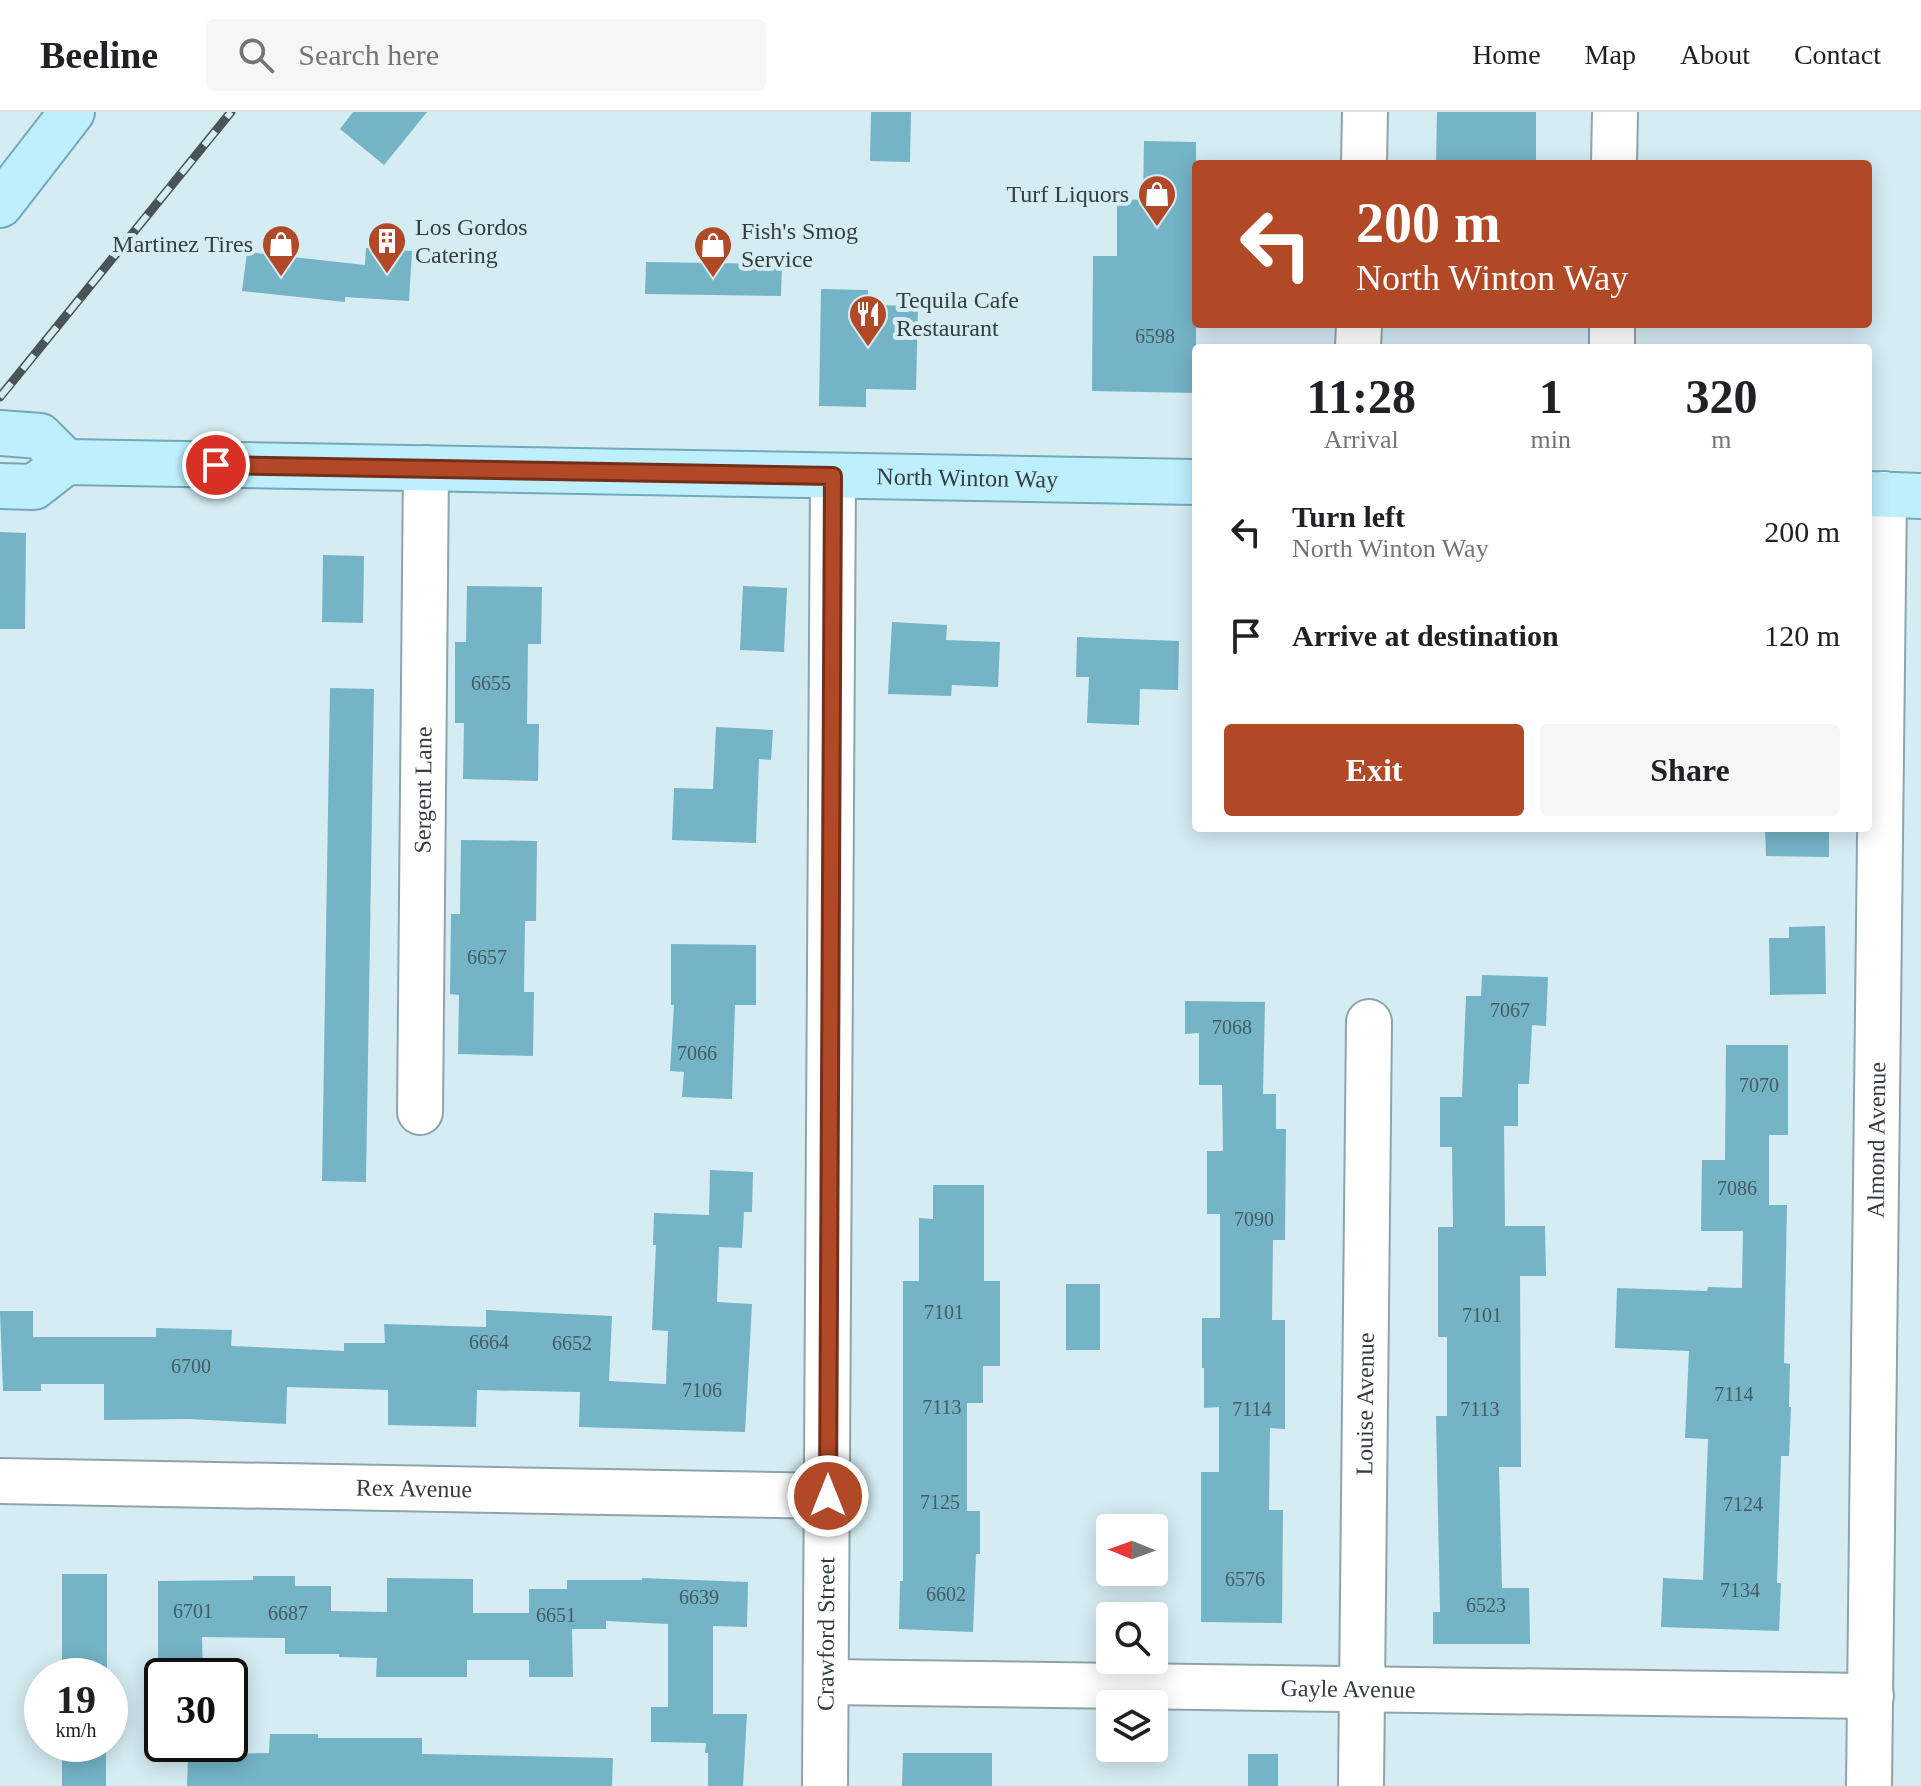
<!DOCTYPE html>
<html lang="en">
<head>
<meta charset="utf-8">
<style>
	body { margin:0; font-family:Georgia,serif; background:#f6f6f6; color:#202124; height:100vh; display:flex; flex-direction:column; font-size:30px; white-space:nowrap }
	* { box-sizing:border-box; margin:0 }
	p { font-size:26px; color:#757577 }
	.icon { flex:none; width:44px; height:44px; fill:none; stroke:currentColor; stroke-width:2; stroke-linecap:round; stroke-linejoin:round }
	.map { position:relative; flex:1; overflow:hidden }
	.drawer { position:absolute; left:1192px; top:232px; width:680px; height:488px; display:flex; flex-direction:column; background:#fff; border-radius:8px; box-shadow:0 4px 20px #0003 }
	.drawer>* { flex:none }
	.hud { position:absolute; left:1192px; top:48px; width:680px; height:168px; border-radius:8px; box-shadow:0 4px 20px #0003; background:#b14927; color:#fff; overflow:hidden }
	.needle { width:52px; rotate:271deg }
	.controls { position:absolute; left:1096px; top:1402px; display:grid; gap:16px }
	.controls a { display:grid; place-items:center; width:72px; height:72px; border-radius:8px; background:#fff; box-shadow:0 4px 20px #0003; font-size:40px }
	.speed { position:absolute; left:24px; top:1546px; display:flex; gap:16px; font-size:40px; font-weight:700; text-align:center }
	.speed>* { display:grid; place-content:center; width:104px; height:104px; border-radius:50%; background:#fff; box-shadow:0 4px 20px #0003; line-height:1 }
	.speed small { font-size:20px; font-weight:400 }
	.speed .limit { border:4px solid #111; border-radius:12px; background:#fff; color:#111 }
	.pin { position:absolute; display:grid; place-items:center; width:68px; height:68px; color:#fff; margin:-34px; border:4px solid #fff; border-radius:50%; box-shadow:0 2px 8px #0007 }
	.me { position:absolute; width:88px; margin:-44px; rotate:0deg; stroke-linejoin:round; filter:drop-shadow(0 0 6px #0008) }
	.turn { display:flex; align-items:center; gap:28px; height:168px; padding:0 32px; font-size:36px }
	.turn .icon { width:104px; height:104px; stroke-width:2.5 }
	.turn b { display:block; font-size:56px; line-height:68px }
	.eta { display:flex; justify-content:space-evenly; align-items:center; height:136px; text-align:center }
	.eta b { font-size:48px; font-weight:700; line-height:56px }
	.button { display:flex; gap:16px; margin-top:auto; padding:16px 32px }
	.button a { flex:1; height:92px; border-radius:8px; background:#b14927; color:#fff; font-size:32px; font-weight:700; line-height:92px; text-align:center }
	.button a+a { background:#f6f6f6; color:#202124 }
	ul { padding:0; list-style:none }
	li { display:flex; align-items:center; gap:24px; height:104px; padding:0 32px }
	li div { flex:1 }
	li b { display:block; font-size:30px }
	li em { font-style:normal }
	header { display:flex; align-items:center; gap:48px; box-sizing:border-box; height:112px; padding:0 40px; background:#fff; border-bottom:2px solid #e0e0e0 }
	header strong { font-size:38px }
	nav { display:flex; gap:44px; margin-inline-start:auto; font-size:28px }
	.search { width:560px; height:72px; background:#f6f6f6; display:flex; align-items:center; gap:20px; box-sizing:border-box; padding:0 28px; border-radius:8px; color:#757577; font-size:30px }
	.map>svg:first-child { display:block }
</style>
</head>
<body>
<header>
<strong>Beeline</strong>
<div class="search"><svg class="icon" aria-label="search" viewBox="0 0 24 24"><circle cx="10" cy="10" r="6"/><path d="M15 15l6 6"/></svg>Search here</div>
<nav><a>Home</a><a>Map</a><a>About</a><a>Contact</a></nav>
</header>
<div class="map">
<svg width="1921" height="1674" viewBox="0 0 1921 1674">
	<rect width="100%" height="100%" fill="#d5ecf3"/>
	<path fill="#74b4c6" d="M 353,0 L 427,0 L 384,53 L 340,17 Z
		M 871,0 L 911,0 L 910,50 L 870,49 Z
		M 1437,0 L 1536,0 L 1536,52 L 1436,52 Z
		M 1144,29 L 1196,30 L 1196,281 L 1092,279 L 1093,144 L 1117,144 L 1117,87 L 1143,88 Z
		M 366,136 L 412,139 L 409,189 L 345,185 L 345,190 L 242,179 L 247,140 L 365,153 Z
		M 646,150 L 782,152 L 781,184 L 645,182 Z
		M 821,177 L 868,178 L 868,193 L 918,194 L 916,278 L 866,277 L 866,295 L 819,294 Z
		M 0,420 L 26,421 L 25,517 L 0,517 Z
		M 323,443 L 364,444 L 363,511 L 322,510 Z
		M 467,474 L 542,475 L 541,532 L 528,532 L 527,612 L 539,612 L 538,669 L 463,667 L 464,611 L 455,611 L 455,530 L 466,530 Z
		M 743,474 L 787,476 L 784,540 L 740,538 Z
		M 892,510 L 947,513 L 946,528 L 1000,530 L 998,575 L 952,573 L 951,584 L 888,582 Z
		M 1077,525 L 1179,529 L 1178,578 L 1140,577 L 1139,613 L 1087,611 L 1089,565 L 1076,565 Z
		M 330,576 L 374,577 L 366,1070 L 322,1069 Z
		M 716,615 L 773,618 L 771,648 L 759,647 L 756,731 L 672,728 L 674,676 L 713,677 Z
		M 1765,716 L 1829,716 L 1829,745 L 1766,744 Z
		M 461,728 L 537,729 L 536,809 L 525,809 L 524,880 L 534,880 L 533,944 L 458,942 L 459,883 L 450,882 L 451,802 L 460,802 Z
		M 1825,814 L 1826,882 L 1770,883 L 1769,826 L 1789,826 L 1789,815 Z
		M 671,832 L 756,833 L 756,893 L 735,893 L 732,987 L 682,985 L 684,960 L 670,959 L 674,893 L 671,893 Z
		M 1482,863 L 1548,865 L 1546,914 L 1532,913 L 1529,972 L 1518,972 L 1518,1014 L 1504,1014 L 1505,1114 L 1545,1114 L 1546,1164 L 1520,1164 L 1521,1355 L 1499,1355 L 1502,1476 L 1529,1476 L 1530,1532 L 1433,1532 L 1433,1500 L 1440,1500 L 1436,1304 L 1447,1304 L 1447,1225 L 1438,1225 L 1438,1115 L 1453,1115 L 1452,1035 L 1440,1035 L 1440,985 L 1462,985 L 1466,884 L 1481,884 Z
		M 1185,889 L 1265,890 L 1263,982 L 1276,982 L 1276,1017 L 1286,1017 L 1285,1128 L 1273,1128 L 1272,1208 L 1285,1208 L 1285,1317 L 1270,1316 L 1269,1398 L 1283,1398 L 1282,1511 L 1201,1510 L 1201,1360 L 1219,1360 L 1219,1295 L 1204,1296 L 1204,1256 L 1202,1256 L 1202,1206 L 1220,1206 L 1220,1102 L 1207,1102 L 1207,1039 L 1223,1039 L 1222,973 L 1199,973 L 1199,921 L 1185,922 Z
		M 1726,933 L 1788,933 L 1788,1023 L 1769,1023 L 1769,1093 L 1787,1093 L 1784,1251 L 1790,1252 L 1789,1295 L 1791,1295 L 1789,1344 L 1781,1344 L 1777,1471 L 1781,1471 L 1779,1519 L 1661,1515 L 1663,1466 L 1703,1468 L 1708,1327 L 1685,1326 L 1689,1239 L 1615,1236 L 1617,1176 L 1707,1179 L 1708,1175 L 1742,1176 L 1743,1119 L 1701,1119 L 1702,1048 L 1725,1048 Z
		M 710,1058 L 753,1060 L 752,1100 L 744,1100 L 742,1136 L 719,1135 L 717,1190 L 752,1192 L 745,1320 L 579,1315 L 580,1280 L 477,1278 L 476,1315 L 388,1313 L 388,1278 L 287,1275 L 286,1312 L 189,1307 L 104,1308 L 104,1272 L 41,1272 L 41,1279 L 3,1279 L 0,1199 L 33,1199 L 33,1225 L 156,1225 L 156,1216 L 232,1218 L 231,1234 L 344,1239 L 344,1231 L 385,1231 L 384,1212 L 486,1215 L 486,1198 L 612,1204 L 609,1269 L 666,1272 L 668,1219 L 652,1218 L 656,1133 L 653,1133 L 654,1101 L 709,1103 Z
		M 933,1073 L 984,1073 L 984,1169 L 1000,1169 L 1000,1254 L 983,1254 L 983,1291 L 967,1291 L 967,1399 L 980,1399 L 980,1442 L 976,1442 L 973,1520 L 899,1517 L 900,1469 L 903,1469 L 903,1169 L 919,1169 L 919,1106 L 933,1107 Z
		M 1066,1172 L 1100,1172 L 1100,1238 L 1066,1238 Z
		M 62,1462 L 107,1462 L 107,1564 L 62,1564 Z
		M 253,1464 L 295,1464 L 295,1474 L 331,1474 L 331,1499 L 387,1500 L 387,1466 L 473,1467 L 473,1501 L 529,1501 L 529,1477 L 567,1477 L 567,1468 L 642,1468 L 642,1466 L 748,1470 L 747,1515 L 713,1514 L 713,1602 L 747,1602 L 743,1674 L 708,1674 L 708,1641 L 705,1641 L 706,1631 L 651,1630 L 651,1595 L 668,1595 L 668,1512 L 606,1509 L 606,1517 L 572,1517 L 573,1565 L 529,1565 L 529,1548 L 467,1548 L 467,1565 L 376,1565 L 377,1546 L 339,1545 L 339,1542 L 285,1542 L 285,1526 L 202,1525 L 203,1560 L 158,1560 L 158,1469 L 253,1468 Z
		M 270,1622 L 318,1622 L 318,1626 L 422,1626 L 422,1642 L 613,1646 L 612,1674 L 187,1674 L 188,1643 L 269,1641 Z
		M 62,1632 L 106,1632 L 106,1674 L 62,1674 Z
		M 903,1641 L 992,1641 L 992,1674 L 902,1674 Z
		M 1248,1642 L 1278,1642 L 1278,1674 L 1248,1674 Z"/>
	<g fill="none" stroke-linecap="round" stroke-linejoin="round">
		<defs>
			<g id="minor">
				<path d="M 1364,52 L 1365,0"/>
				<path d="M 1614,52 L 1615,0"/>
				<path d="M 1358,236 L 1359,212"/>
				<path d="M 1612,236 L 1612,212"/>
				<path id="s1" d="M 420,1000 L 426,356"/>
				<path id="s2" d="M 0,1369 L 828,1384"/>
				<path id="s3" d="M 826,1570 L 1871,1584"/>
				<path id="s4" d="M 825,1674 L 833,364"/>
				<path id="s5" d="M 1361,1674 L 1369,910"/>
				<path id="s6" d="M 1869,1674 L 1884,382"/>
			</g>
			<g id="major">
				<path d="M 0,93 L 72,0"/>
				<path d="M 0,321 L 40,324 L 66,350"/>
				<path id="s7" d="M 0,374 L 34,375 L 66,350 L 1196,370"/>
				<path d="M 1868,382 L 1921,384"/>
			</g>
		</defs>
		<use href="#minor" stroke="#8fa4aa" stroke-width="48"/>
		<use href="#major" stroke="#72aaba" stroke-width="48"/>
		<use href="#minor" stroke="#fff" stroke-width="44"/>
		<use href="#major" stroke="#beeffd" stroke-width="44"/>
		<defs>
			<path id="rail" d="M 0,285 L 231,0"/>
		</defs>
		<use href="#rail" stroke="#495457" stroke-width="9"/>
		<use href="#rail" stroke="#d5ecf3" stroke-width="6" stroke-dasharray="18" stroke-linecap="butt"/>
	</g>
	<g fill="none" stroke-linecap="round" stroke-linejoin="round">
		<defs>
			<path id="route" d="M 216,353 L 833,364 L 828,1384"/>
		</defs>
		<use href="#route" stroke="#732f19" stroke-width="20"/>
		<use href="#route" stroke="#b14927" stroke-width="14"/>
	</g>
	<defs>
		<symbol id="shop-pin" viewBox="-11 -11 22 30"><path d="M0 17L-7.5 6A9.5 9.5 0 1 1 7.5 6Z" fill="#b14927" stroke="#d5ecf3"/><path d="M-5-2.5h2.3a2.7 3.5 0 0 1 5.4 0H5L5.5 6h-11ZM-1.5-2.5h3a1.5 2.3 0 0 0-3 0Z" fill="#fff"/></symbol>
		<symbol id="building-pin" viewBox="-11 -11 22 30"><path d="M0 17L-7.5 6A9.5 9.5 0 1 1 7.5 6Z" fill="#b14927" stroke="#d5ecf3"/><path d="M-4-6H4V6H1V3H-1V6H-4ZM-2.5-4.3h1.7v1.8h-1.7ZM.8-4.3h1.7v1.8H.8ZM-2.5-1h1.7V.8h-1.7ZM.8-1h1.7V.8H.8Z" fill="#fff"/></symbol>
		<symbol id="restaurant-pin" viewBox="-11 -11 22 30"><path d="M0 17L-7.5 6A9.5 9.5 0 1 1 7.5 6Z" fill="#b14927" stroke="#d5ecf3"/><path d="M-5-6h1v4h1v-4h1v4h1v-4h1v5L-1.5 .5V6h-2V.5L-5-1ZM5-6V6H3V1.5H1.5Q1.5-4 5-6Z" fill="#fff"/></symbol>
	</defs>
	<g fill-rule="evenodd">
		<use href="#shop-pin" x="1135" y="60" width="44" height="60"/>
		<use href="#building-pin" x="365" y="107" width="44" height="60"/>
		<use href="#shop-pin" x="259" y="110" width="44" height="60"/>
		<use href="#shop-pin" x="691" y="111" width="44" height="60"/>
		<use href="#restaurant-pin" x="846" y="180" width="44" height="60"/>
	</g>
	<g text-anchor="middle" stroke-width="8" stroke-linejoin="round" paint-order="stroke">
		<g font-size="20" fill="#455c62">
			<text x="1155" y="231">6598</text>
			<text x="491" y="578">6655</text>
			<text x="487" y="852">6657</text>
			<text x="1510" y="905">7067</text>
			<text x="1232" y="922">7068</text>
			<text x="697" y="948">7066</text>
			<text x="1759" y="980">7070</text>
			<text x="1737" y="1083">7086</text>
			<text x="1254" y="1114">7090</text>
			<text x="944" y="1207">7101</text>
			<text x="1482" y="1210">7101</text>
			<text x="489" y="1237">6664</text>
			<text x="572" y="1238">6652</text>
			<text x="191" y="1261">6700</text>
			<text x="702" y="1285">7106</text>
			<text x="1734" y="1289">7114</text>
			<text x="942" y="1302">7113</text>
			<text x="1252" y="1304">7114</text>
			<text x="1480" y="1304">7113</text>
			<text x="940" y="1397">7125</text>
			<text x="1743" y="1399">7124</text>
			<text x="1245" y="1474">6576</text>
			<text x="1740" y="1485">7134</text>
			<text x="946" y="1489">6602</text>
			<text x="699" y="1492">6639</text>
			<text x="1486" y="1500">6523</text>
			<text x="193" y="1506">6701</text>
			<text x="288" y="1508">6687</text>
			<text x="556" y="1510">6651</text>
		</g>
		<g font-size="24" fill="#353e40" stroke="#d5ecf3" text-anchor="start">
			<text x="1129" y="90" text-anchor="end">Turf Liquors</text>
			<text x="415" y="123">Los Gordos<tspan x="415" dy="28">Catering</tspan></text>
			<text x="741" y="127">Fish's Smog<tspan x="741" dy="28">Service</tspan></text>
			<text x="253" y="140" text-anchor="end">Martinez Tires</text>
			<text x="896" y="196">Tequila Cafe<tspan x="896" dy="28">Restaurant</tspan></text>
		</g>
		<g font-size="24" fill="#353e40" stroke="#d5ecf3">
			<text dy="8" stroke="none"><textPath href="#s7" startOffset="976">North Winton Way</textPath></text>
			<text dy="8" stroke="none"><textPath href="#s1" startOffset="322">Sergent Lane</textPath></text>
			<text dy="8" stroke="none"><textPath href="#s6" startOffset="646">Almond Avenue</textPath></text>
			<text dy="8" stroke="none"><textPath href="#s5" startOffset="382">Louise Avenue</textPath></text>
			<text dy="8" stroke="none"><textPath href="#s2" startOffset="414">Rex Avenue</textPath></text>
			<text dy="8" stroke="none"><textPath href="#s4" startOffset="152">Crawford Street</textPath></text>
			<text dy="8" stroke="none"><textPath href="#s3" startOffset="522">Gayle Avenue</textPath></text>
		</g>
	</g>
</svg>
<div class="controls">
<a><svg class="needle" viewBox="-14 -14 28 28"><path d="M0-13l5 13h-10z" fill="#e53935"/><path d="M0 13l5-13h-10z" fill="#757577"/></svg></a>
<a><svg class="icon" aria-label="search" viewBox="0 0 24 24"><circle cx="10" cy="10" r="6"/><path d="M15 15l6 6"/></svg></a>
<a><svg class="icon" aria-label="layers" viewBox="0 0 24 24"><path d="M12 4l9 5-9 5-9-5zM3 14l9 5 9-5"/></svg></a>
</div>
<div class="speed"><div>19<small>km/h</small></div><div class="limit">30</div></div>
<div class="pin" style="left:216px;top:353px;background:#d93025"><svg class="icon" aria-label="arrive" viewBox="0 0 24 24"><path d="M6 21V4h12l-3 4 3 4H6"/></svg></div>
<svg class="me" style="left:828px;top:1384px" viewBox="-20 -20 40 40"><circle r="17" fill="#b14927" stroke="#fff" stroke-width="3"/><path d="M0-11L8 9 0 5-8 9z" fill="#fff"/></svg>
<div class="hud">
<div class="turn"><svg class="icon" aria-label="left" viewBox="0 0 24 24"><path d="M17 20v-9H6M10 6l-5 5 5 5"/></svg><div><b>200 m</b>North Winton Way</div></div>
</div>
<section class="drawer">
<div class="eta">
<div><b>11:28</b><p>Arrival</p></div>
<div><b>1</b><p>min</p></div>
<div><b>320</b><p>m</p></div>
</div>
<ul>
<li><svg class="icon" aria-label="left" viewBox="0 0 24 24"><path d="M17 20v-9H6M10 6l-5 5 5 5"/></svg><div><b>Turn left</b><p>North Winton Way</p></div><em>200 m</em></li>
<li><svg class="icon" aria-label="arrive" viewBox="0 0 24 24"><path d="M6 21V4h12l-3 4 3 4H6"/></svg><div><b>Arrive at destination</b></div><em>120 m</em></li>
</ul>
<div class="button"><a>Exit</a><a>Share</a></div>
</section>
</div>
</body>
</html>
